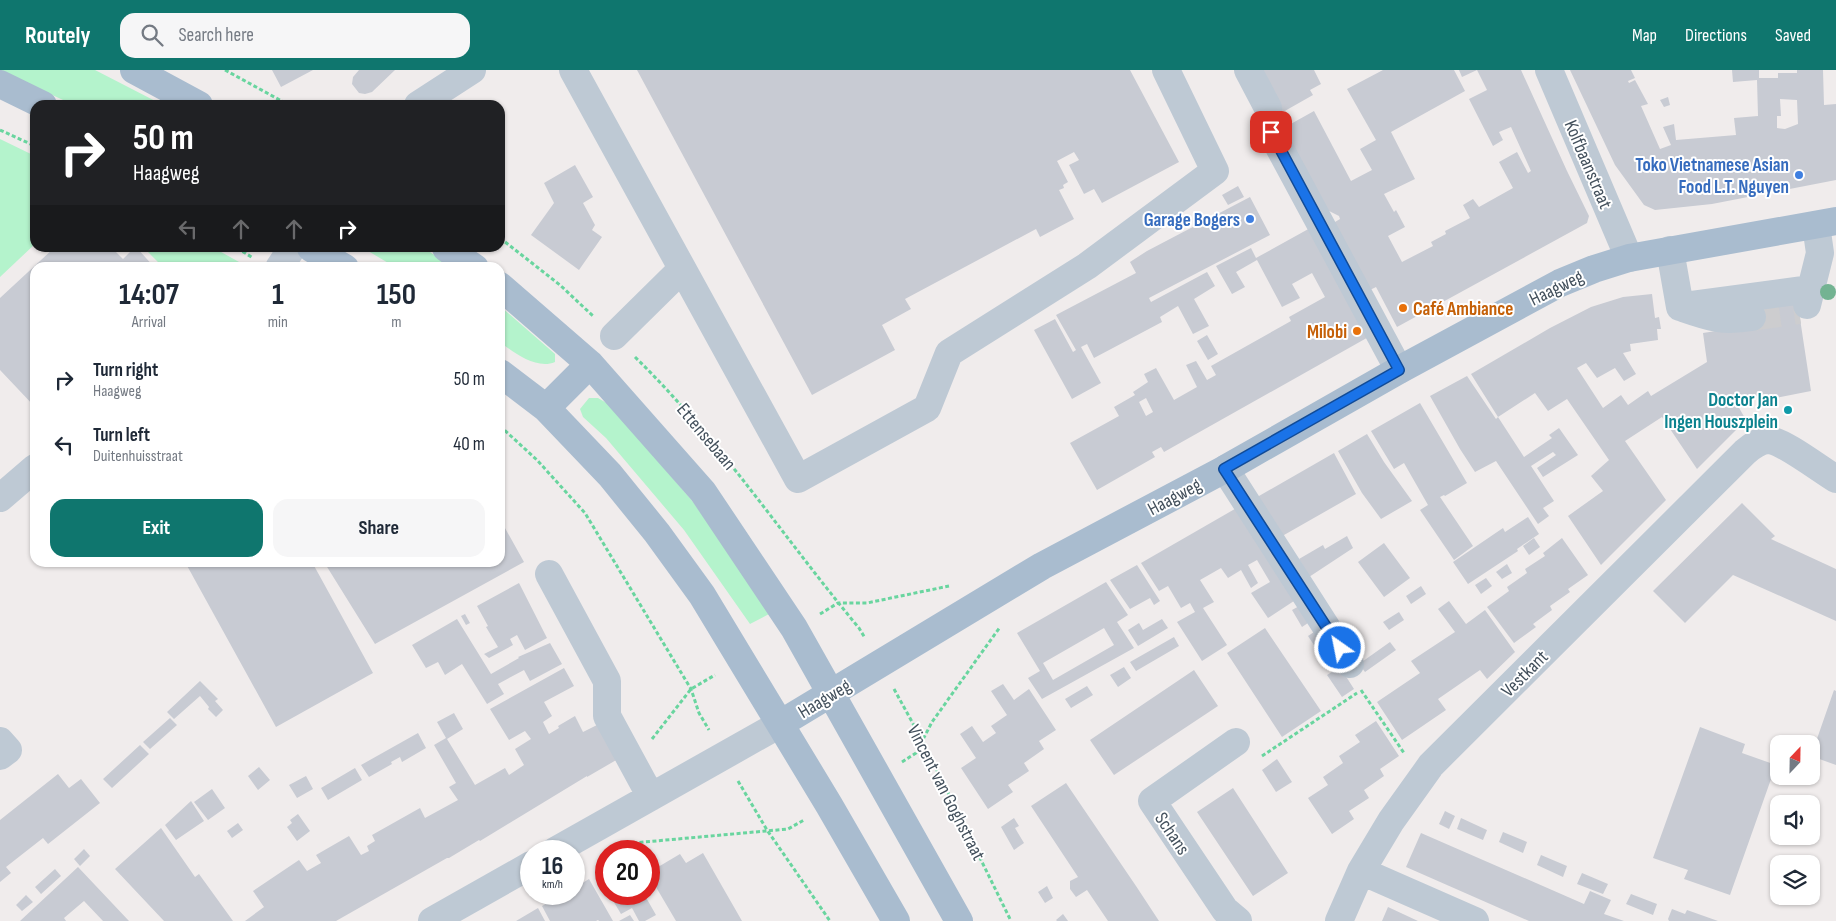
<!DOCTYPE html>
<html lang="en">
<head>
<meta charset="utf-8">
<style>
	body { margin:0; font-family:"Sofia Sans Condensed",sans-serif; background:#f6f6f7; color:#1f2937; height:100vh; display:flex; flex-direction:column; font-size:19px; white-space:nowrap }
	* { box-sizing:border-box; margin:0 }
	p { font-size:16px; color:#747a83 }
	.icon { flex:none; width:28px; height:28px; fill:none; stroke:currentColor; stroke-width:2; stroke-linecap:round; stroke-linejoin:round }
	.map { position:relative; flex:1; overflow:hidden }
	.sheet { position:absolute; left:30px; top:192px; width:475px; height:305px; display:flex; flex-direction:column; background:#fff; border-radius:15px; box-shadow:0 1px 4px #0004 }
	.sheet>* { flex:none }
	.banner { position:absolute; left:30px; top:30px; width:475px; height:152px; border-radius:15px; box-shadow:0 1px 4px #0004; background:#202124; color:#fff; overflow:hidden }
	.needle { width:32px; rotate:22deg }
	.tools { position:absolute; left:1770px; top:665px; display:grid; gap:10px }
	.tools a { display:grid; place-items:center; width:50px; height:50px; border-radius:10px; background:#fff; box-shadow:0 1px 4px #0004; font-size:25px }
	.speed { position:absolute; left:520px; top:770px; display:flex; gap:10px; font-size:25px; font-weight:700; text-align:center }
	.speed>* { display:grid; place-content:center; width:65px; height:65px; border-radius:50%; background:#fff; box-shadow:0 1px 4px #0004; line-height:1 }
	.speed small { font-size:12px; font-weight:400 }
	.speed .limit { border:8px solid #d22; background:#fff; color:#111 }
	.pin { position:absolute; display:grid; place-items:center; width:42px; height:42px; color:#fff; margin:-21px; border-radius:10px; box-shadow:0 2px 8px #0006 }
	.me { position:absolute; width:55px; margin:-28px; rotate:327deg; stroke-linejoin:round; filter:drop-shadow(0 0 4px #0008) }
	.turn { display:flex; align-items:center; gap:18px; height:105px; padding:0 20px; font-size:22px }
	.turn .icon { width:65px; height:65px; stroke-width:2.5 }
	.turn b { display:block; font-size:35px; line-height:42px }
	.lanes { display:flex; align-items:center; height:48px; padding:0 20px; background:#0003; justify-content:center; gap:25px; direction:ltr }
	.lanes .off { opacity:.35 }
	.eta { display:flex; justify-content:space-evenly; align-items:center; height:85px; text-align:center }
	.eta b { font-size:30px; font-weight:700; line-height:35px }
	.cta { display:flex; gap:10px; margin-top:auto; padding:10px 20px }
	.cta a { flex:1; height:58px; border-radius:15px; background:#0f766e; color:#fff; font-size:20px; font-weight:700; line-height:58px; text-align:center }
	.cta a+a { background:#f6f6f7; color:#1f2937 }
	ul { padding:0; list-style:none }
	li { display:flex; align-items:center; gap:15px; height:65px; padding:0 20px }
	li div { flex:1 }
	li b { display:block; font-size:19px }
	li em { font-style:normal }
	header { display:flex; align-items:center; gap:30px; box-sizing:border-box; height:70px; padding:0 25px; background:#0f766e; color:#fff }
	header strong { font-size:24px }
	nav { display:flex; gap:28px; margin-inline-start:auto; font-size:18px }
	.search { width:350px; height:45px; background:#f6f6f7; display:flex; align-items:center; gap:12px; box-sizing:border-box; padding:0 18px; border-radius:15px; color:#747a83; font-size:19px }
	.map>svg:first-child { display:block }
</style>
</head>
<body>
<header>
<strong>Routely</strong>
<div class="search"><svg class="icon" aria-label="search" viewBox="0 0 24 24"><circle cx="10" cy="10" r="6"/><path d="M15 15l6 6"/></svg>Search here</div>
<nav><a>Map</a><a>Directions</a><a>Saved</a></nav>
</header>
<div class="map">
<svg width="1836" height="851" viewBox="0 0 1836 851">
	<rect width="100%" height="100%" fill="#f0ecec"/>
	<path fill="#b4f3cc" d="M 0,0 L 95,0 L 163,35 L 74,35 L 0,1 Z
		M 0,69 L 35,86 L 35,174 L 0,207 Z
		M 144,178 L 214,178 L 248,197 L 163,197 Z
		M 363,178 L 424,178 L 452,197 L 395,197 Z
		M 500,236 L 555,284 L 555,292 C 537,300 514,283 500,272 Z
		M 589,328 L 598,328 L 610,335 L 694,433 L 771,543 L 750,554 L 684,460 L 606,368 L 583,347 L 580,339 Z"/>
	<path fill="#c8cbd3" fill-rule="evenodd" d="M 272,0 L 313,0 L 281,17 Z
		M 359,0 L 395,0 L 372,22 L 365,24 L 359,23 L 352,14 L 353,7 Z
		M 637,0 L 1130,0 L 1179,92 L 1102,133 L 1094,119 L 1084,124 L 1069,95 L 1079,90 L 1074,82 L 1057,91 L 1068,112 L 1063,115 L 1064,118 L 1059,120 L 1074,149 L 1040,167 L 1036,159 L 905,229 L 911,239 L 882,255 L 895,280 L 812,325 Z
		M 1260,0 L 1314,0 L 1321,14 L 1310,20 L 1313,25 L 1283,42 Z
		M 1383,0 L 1454,0 L 1465,21 L 1391,62 L 1415,109 L 1384,124 L 1394,142 L 1396,140 L 1405,157 L 1388,166 L 1402,192 L 1433,176 L 1431,172 L 1446,164 L 1445,161 L 1470,148 L 1463,135 L 1473,129 L 1479,137 L 1513,118 L 1499,92 L 1517,82 L 1528,103 L 1531,101 L 1511,57 L 1499,62 L 1503,70 L 1493,76 L 1469,29 L 1487,20 L 1477,0 L 1462,7 L 1459,0 L 1521,0 L 1567,101 L 1589,146 L 1587,153 L 1397,257 L 1376,217 L 1366,222 L 1330,155 L 1340,149 L 1339,146 L 1321,137 L 1280,60 L 1314,41 L 1351,111 L 1372,100 L 1360,79 L 1376,70 L 1347,19 Z
		M 1570,0 L 1631,0 L 1635,8 L 1628,11 L 1629,13 L 1635,10 L 1648,34 L 1641,36 L 1660,79 L 1671,75 L 1663,57 L 1674,54 L 1676,70 L 1736,65 L 1734,48 L 1758,46 L 1757,10 L 1733,12 L 1732,0 L 1759,0 L 1759,8 L 1778,8 L 1778,3 L 1797,3 L 1797,0 L 1823,0 L 1824,35 L 1836,34 L 1836,110 L 1712,134 L 1655,140 L 1644,135 L 1615,95 ZM 1780,29 L 1797,30 L 1798,54 L 1785,59 L 1777,58 L 1777,46 L 1781,46 Z
		M 1668,27 L 1670,35 L 1664,37 L 1660,30 Z
		M 575,95 L 593,127 L 583,133 L 595,155 L 592,160 L 602,167 L 579,200 L 531,165 L 554,133 L 544,113 Z
		M 1238,116 L 1244,127 L 1228,135 L 1222,125 Z
		M 1250,127 L 1270,165 L 1149,228 L 1151,232 L 1207,202 L 1215,216 L 1194,229 L 1209,256 L 1193,264 L 1178,236 L 1160,247 L 1162,252 L 1094,288 L 1087,274 L 1081,277 L 1101,313 L 1072,329 L 1034,260 L 1055,249 L 1073,282 L 1076,280 L 1056,245 L 1136,203 L 1130,192 L 1147,181 Z
		M 1312,157 L 1372,265 L 1164,382 L 1161,377 L 1152,382 L 1155,387 L 1097,420 L 1070,373 L 1119,346 L 1114,337 L 1135,325 L 1133,322 L 1148,312 L 1144,304 L 1156,298 L 1174,330 L 1197,317 L 1186,295 L 1196,291 L 1207,310 L 1216,305 L 1211,296 L 1291,251 L 1289,247 L 1325,227 L 1312,203 L 1292,214 L 1300,228 L 1282,237 L 1257,190 L 1236,202 L 1245,217 L 1232,224 L 1216,196 L 1251,178 L 1256,188 ZM 1146,328 L 1153,342 L 1146,346 L 1139,332 Z
		M 54,178 L 112,178 L 123,189 L 134,178 L 137,178 L 155,198 L 35,198 L 35,337 L 0,300 L 0,228 Z
		M 1652,224 L 1655,248 L 1659,247 L 1661,259 L 1657,259 L 1658,270 L 1630,274 L 1631,281 L 1623,283 L 1636,304 L 1624,311 L 1615,298 L 1597,308 L 1586,293 L 1577,298 L 1603,338 L 1621,325 L 1628,335 L 1648,321 L 1651,326 L 1707,292 L 1703,263 L 1754,255 L 1751,237 L 1797,229 L 1811,321 L 1766,330 L 1765,325 L 1734,329 L 1746,350 L 1697,399 L 1662,347 L 1625,371 L 1666,430 L 1601,495 L 1568,446 L 1603,421 L 1591,406 L 1609,390 L 1567,329 L 1548,341 L 1535,323 L 1498,347 L 1471,304 L 1550,258 L 1591,237 L 1623,227 Z
		M 1207,265 L 1218,284 L 1208,290 L 1197,271 Z
		M 1467,306 L 1496,349 L 1498,347 L 1524,387 L 1552,368 L 1549,365 L 1559,358 L 1578,385 L 1543,407 L 1537,398 L 1556,385 L 1553,382 L 1531,396 L 1554,431 L 1543,438 L 1549,446 L 1538,454 L 1496,391 L 1475,402 L 1460,379 L 1430,326 Z
		M 1420,333 L 1467,413 L 1445,426 L 1444,425 L 1440,427 L 1473,476 L 1454,490 L 1420,440 L 1428,435 L 1404,393 L 1394,399 L 1371,361 Z
		M 1367,364 L 1384,392 L 1412,431 L 1381,449 L 1362,423 L 1338,381 Z
		M 1334,383 L 1356,424 L 1277,469 L 1252,430 Z
		M 1742,433 L 1775,466 L 1771,469 L 1836,499 L 1836,551 L 1733,505 L 1685,553 L 1653,521 Z
		M 1240,436 L 1300,527 L 1268,548 L 1251,523 L 1270,512 L 1257,490 L 1248,495 L 1258,513 L 1251,518 L 1241,500 L 1228,508 L 1221,498 L 1200,510 L 1214,532 L 1203,538 L 1227,575 L 1202,591 L 1177,552 L 1195,542 L 1190,533 L 1181,538 L 1168,516 L 1159,521 L 1141,493 Z
		M 1528,447 L 1539,464 L 1517,479 L 1518,481 L 1468,514 L 1453,492 L 1503,458 L 1505,462 Z
		M 500,449 L 524,492 L 375,574 L 324,492 L 500,492 Z
		M 1347,466 L 1353,478 L 1309,507 L 1299,489 L 1323,475 L 1325,479 Z
		M 1534,468 L 1540,477 L 1529,485 L 1523,476 Z
		M 1562,468 L 1588,505 L 1568,519 L 1570,522 L 1550,536 L 1552,540 L 1533,554 L 1536,557 L 1514,573 L 1487,537 L 1509,521 L 1507,517 L 1527,503 L 1525,499 L 1545,486 L 1543,483 Z
		M 1384,473 L 1410,508 L 1384,527 L 1358,492 Z
		M 185,492 L 312,492 L 373,603 L 276,657 Z
		M 1507,494 L 1512,503 L 1502,509 L 1496,502 Z
		M 1137,495 L 1160,531 L 1154,535 L 1150,528 L 1130,539 L 1110,510 Z
		M 1486,508 L 1492,516 L 1481,524 L 1475,515 Z
		M 1106,512 L 1128,545 L 1117,552 L 1134,578 L 1042,629 L 1028,608 L 1040,601 L 1017,563 ZM 1104,558 L 1114,575 L 1053,610 L 1043,593 Z
		M 519,513 L 547,568 L 525,580 L 517,565 L 510,569 L 513,575 L 489,588 L 484,584 L 498,577 L 486,557 L 488,556 L 477,536 Z
		M 1421,516 L 1426,524 L 1411,534 L 1406,526 Z
		M 1449,531 L 1466,554 L 1485,540 L 1515,582 L 1487,609 L 1480,600 L 1438,629 L 1446,640 L 1402,670 L 1377,632 L 1420,603 L 1411,591 L 1455,562 L 1438,539 Z
		M 1301,535 L 1311,551 L 1302,557 L 1292,540 Z
		M 1399,542 L 1404,550 L 1389,560 L 1383,552 Z
		M 465,544 L 470,553 L 466,555 L 461,546 Z
		M 457,549 L 491,604 L 519,588 L 518,587 L 550,573 L 562,594 L 530,611 L 524,600 L 498,614 L 504,624 L 487,634 L 462,594 L 445,605 L 438,592 L 426,598 L 412,575 Z
		M 1162,549 L 1168,558 L 1138,576 L 1128,560 L 1139,553 L 1143,560 Z
		M 1265,558 L 1321,641 L 1282,667 L 1227,583 Z
		M 1317,560 L 1338,593 L 1329,598 L 1308,566 Z
		M 1174,567 L 1179,576 L 1136,601 L 1130,592 Z
		M 1390,572 L 1396,580 L 1365,602 L 1359,594 Z
		M 1124,597 L 1131,608 L 1118,617 L 1110,605 Z
		M 1340,597 L 1354,619 L 1342,627 L 1327,605 Z
		M 564,598 L 574,616 L 544,632 L 552,646 L 543,652 L 549,664 L 559,658 L 558,656 L 575,646 L 583,662 L 597,655 L 618,689 L 587,707 L 587,706 L 480,771 L 479,770 L 449,788 L 447,788 L 336,851 L 245,851 L 264,837 L 253,821 L 299,790 L 307,801 L 321,793 L 316,785 L 349,766 L 361,785 L 369,781 L 367,776 L 375,771 L 372,765 L 420,738 L 425,748 L 458,730 L 449,717 L 456,713 L 434,675 L 446,668 L 437,652 L 454,643 L 463,659 L 447,669 L 475,715 L 505,698 L 509,705 L 524,695 L 515,679 L 531,669 L 525,661 L 509,670 L 490,639 Z
		M 1194,600 L 1218,636 L 1114,705 L 1090,670 Z
		M 200,611 L 218,629 L 215,631 L 223,640 L 216,647 L 208,639 L 209,637 L 200,626 L 174,649 L 167,642 Z
		M 1003,614 L 1014,630 L 1029,619 L 1056,660 L 1039,671 L 1044,679 L 1024,693 L 1029,701 L 1008,715 L 1013,722 L 988,739 L 961,698 L 976,688 L 960,664 L 972,656 L 983,672 L 996,663 L 991,656 L 1007,645 L 991,621 Z
		M 1087,616 L 1093,625 L 1071,638 L 1065,629 Z
		M 1834,620 L 1836,621 L 1836,695 L 1811,686 Z
		M 170,648 L 177,655 L 150,679 L 143,672 Z
		M 1376,651 L 1399,686 L 1380,699 L 1384,706 L 1364,720 L 1369,728 L 1349,741 L 1354,749 L 1332,764 L 1308,728 L 1328,715 L 1323,707 L 1343,693 L 1339,686 L 1360,672 L 1355,665 Z
		M 1700,657 L 1745,674 L 1742,683 L 1776,695 L 1730,825 L 1684,809 L 1688,800 L 1653,788 Z
		M 418,663 L 426,678 L 402,692 L 400,687 L 391,692 L 392,694 L 369,707 L 361,695 Z
		M 140,675 L 149,684 L 112,718 L 103,709 Z
		M 1277,689 L 1292,712 L 1276,722 L 1262,700 Z
		M 259,697 L 270,710 L 258,720 L 248,706 Z
		M 355,698 L 362,710 L 328,730 L 321,718 Z
		M 58,704 L 69,718 L 81,709 L 100,733 L 48,774 L 43,768 L 6,797 L 11,803 L 0,812 L 0,750 Z
		M 306,706 L 313,719 L 297,728 L 289,715 Z
		M 1066,713 L 1136,816 L 1159,851 L 1108,851 L 1087,820 L 1076,827 L 1070,819 L 1070,811 L 1078,807 L 1031,736 Z
		M 1233,718 L 1288,803 L 1253,826 L 1197,742 Z
		M 212,719 L 225,738 L 208,750 L 194,732 Z
		M 191,731 L 204,751 L 176,770 L 165,755 Z
		M 1445,741 L 1455,746 L 1449,759 L 1439,754 Z
		M 298,744 L 310,761 L 297,771 L 287,757 L 292,753 L 290,750 Z
		M 1014,748 L 1019,756 L 1015,758 L 1024,773 L 1014,780 L 1001,757 Z
		M 1461,748 L 1487,760 L 1483,770 L 1457,759 Z
		M 238,753 L 243,760 L 232,768 L 227,761 Z
		M 161,758 L 195,807 L 199,804 L 233,851 L 164,851 L 115,799 Z
		M 1503,762 L 1527,772 L 1523,783 L 1499,772 Z
		M 1421,763 L 1584,834 L 1590,821 L 1611,830 L 1604,844 L 1624,851 L 1529,851 L 1406,797 Z
		M 84,779 L 90,786 L 80,796 L 74,789 Z
		M 703,783 L 742,851 L 676,851 L 653,812 L 659,809 L 653,800 L 680,784 L 686,793 Z
		M 1541,785 L 1567,796 L 1563,807 L 1537,795 Z
		M 78,797 L 129,851 L 103,851 L 84,831 L 64,848 L 66,851 L 20,851 Z
		M 55,799 L 61,806 L 41,824 L 35,817 Z
		M 606,799 L 606,819 L 598,803 Z
		M 1582,803 L 1608,814 L 1603,824 L 1577,814 Z
		M 589,809 L 613,851 L 599,851 L 598,850 L 596,851 L 550,851 L 542,836 L 564,824 L 574,824 L 574,818 Z
		M 1047,816 L 1053,828 L 1045,833 L 1038,822 Z
		M 609,824 L 644,824 L 656,845 L 645,851 L 639,851 L 632,838 L 621,844 Z
		M 1631,824 L 1657,834 L 1653,845 L 1626,834 Z
		M 26,825 L 33,832 L 22,841 L 16,835 Z
		M 1388,837 L 1418,851 L 1382,851 Z
		M 538,838 L 545,851 L 516,851 Z
		M 1672,839 L 1685,844 L 1687,840 L 1718,851 L 1669,851 L 1668,849 Z
		M 1063,844 L 1068,851 L 1057,851 L 1056,850 Z
		M 630,845 L 634,851 L 619,851 Z"/>
	<g fill="none" stroke-linecap="round" stroke-linejoin="round">
		<path stroke="#cdcdcf" stroke-width="28" stroke-dasharray="28 14" stroke-linecap="butt" d="M 1752,247 L 1799,240"/>
		<path stroke="#69d59f" stroke-width="3" stroke-dasharray="4 2.5" stroke-linecap="butt" d="M 225,0 L 289,35
			M 0,60 L 35,76
			M 500,168 L 560,215 L 593,246
			M 237,178 L 253,188
			M 635,287 C 719,369 784,468 859,558 L 865,568
			M 500,356 L 537,390 L 585,443 L 691,619 L 699,643 L 709,660
			M 820,544 L 838,533 L 867,533 L 949,516
			M 894,619 L 922,670 L 1011,851
			M 1361,620 L 1404,683
			M 652,669 L 691,619 L 715,605
			M 1262,686 L 1357,623
			M 902,692 L 916,683 L 932,652 L 1000,557
			M 738,711 L 767,760 L 830,851
			M 633,773 L 788,759 L 804,750"/>
		<path stroke="#bec9d4" stroke-width="28" d="M 573,0 L 798,409 L 927,338 L 949,283 L 1087,196 L 1215,101 L 1166,0
			M 1248,0 L 1268,38 L 1271,62 L 1399,300
			M 1549,0 L 1629,188
			M 418,35 L 472,0
			M 1670,180 L 1680,237 C 1709,247 1721,252 1752,247
			M 279,198 L 292,178
			M 1692,235 L 1811,219
			M 1807,235 L 1820,183 L 1816,155
			M 614,266 L 682,199
			M 1225,399 L 1350,594
			M 0,428 L 35,398
			M 549,504 L 607,611 L 607,646 L 651,727
			M 0,671 L 8,680 L 0,686
			M 1236,672 L 1152,731 L 1225,840 L 1238,851
			M 555,781 L 780,654
			M 1361,801 L 1475,851
			M 432,851 L 531,795
			M 1339,851 L 1361,801 L 1391,751 L 1431,695 L 1745,382 C 1752,376 1759,370 1769,370 C 1783,371 1821,400 1836,409"/>
		<path stroke="#a9bccf" stroke-width="28" d="M 134,0 L 199,35
			M 0,14 L 43,35
			M 311,178 L 345,198
			M 446,178 L 475,198
			M 500,216 L 590,294 L 703,422 L 794,558 L 959,851
			M 500,303 L 546,338 L 610,405 L 657,463 L 702,525 L 829,735 L 896,851
			M 546,338 L 590,294
			M 780,654 L 1042,496 L 1225,399 L 1399,300 L 1560,213 L 1594,199 L 1629,188 L 1836,151"/>
	</g>
	<circle fill="#73b392" cx="1828" cy="222" r="8"/>
	<g fill="none" stroke-linecap="round" stroke-linejoin="round">
		<defs>
			<path id="route" d="M 1271,62 L 1399,300 L 1224,399 L 1340,578"/>
		</defs>
		<use href="#route" stroke="#114b97" stroke-width="12"/>
		<use href="#route" stroke="#1a73e8" stroke-width="9"/>
	</g>
	<g fill="#3f7fe0" stroke="#fff" stroke-width="2">
		<circle cx="1799" cy="105" r="5"/>
		<circle cx="1250" cy="149" r="5"/>
	</g>
	<g fill="#e8710a" stroke="#fff" stroke-width="2">
		<circle cx="1403" cy="238" r="5"/>
		<circle cx="1357" cy="261" r="5"/>
	</g>
	<circle fill="#0f9aa8" stroke="#fff" stroke-width="2" cx="1788" cy="340" r="5"/>
	<g text-anchor="middle" stroke-width="4" stroke-linejoin="round" paint-order="stroke">
		<g font-size="19" fill="#43505c" stroke="#fff">
			<text transform="translate(1589 94) rotate(67)" y="7">Kolfbaanstraat</text>
			<text transform="translate(1556 217) rotate(-26)" y="7">Haagweg</text>
			<text transform="translate(707 366) rotate(50)" y="7">Ettensebaan</text>
			<text transform="translate(1174 426) rotate(-28)" y="7">Haagweg</text>
			<text transform="translate(1524 603) rotate(-45)" y="7">Vestkant</text>
			<text transform="translate(824 628) rotate(-31)" y="7">Haagweg</text>
			<text transform="translate(947 722) rotate(63)" y="7">Vincent van Goghstraat</text>
			<text transform="translate(1173 763) rotate(56)" y="7">Schans</text>
		</g>
		<g font-size="19" font-weight="bold" fill="#366cbe" stroke="#fff" text-anchor="end">
			<text x="1789" y="101">Toko Vietnamese Asian<tspan x="1789" dy="22">Food L.T. Nguyen</tspan></text>
			<text x="1240" y="156">Garage Bogers</text>
		</g>
		<g font-size="19" font-weight="bold" fill="#c56008" stroke="#fff" text-anchor="start">
			<text x="1413" y="245">Café Ambiance</text>
			<text x="1347" y="268" text-anchor="end">Milobi</text>
		</g>
		<g font-size="19" font-weight="bold" fill="#0d838f" stroke="#fff" text-anchor="end">
			<text x="1778" y="336">Doctor Jan<tspan x="1778" dy="22">Ingen Houszplein</tspan></text>
		</g>
	</g>
</svg>
<div class="tools">
<a><svg class="needle" viewBox="-14 -14 28 28"><path d="M0-13l5 13h-10z" fill="#e53935"/><path d="M0 13l5-13h-10z" fill="#747a83"/></svg></a>
<a><svg class="icon" aria-label="sound" viewBox="0 0 24 24"><path d="M4 9h4l5-4v14l-5-4H4zM17 9q2 3 0 6"/></svg></a>
<a><svg class="icon" aria-label="layers" viewBox="0 0 24 24"><path d="M12 4l9 5-9 5-9-5zM3 14l9 5 9-5"/></svg></a>
</div>
<div class="speed"><div>16<small>km/h</small></div><div class="limit">20</div></div>
<div class="pin" style="left:1271px;top:62px;background:#d93025"><svg class="icon" aria-label="arrive" viewBox="0 0 24 24"><path d="M6 21V4h12l-3 4 3 4H6"/></svg></div>
<svg class="me" style="left:1340px;top:578px" viewBox="-20 -20 40 40"><circle r="17" fill="#1a73e8" stroke="#fff" stroke-width="3"/><path d="M0-11L8 9 0 5-8 9z" fill="#fff"/></svg>
<div class="banner">
<div class="turn"><svg class="icon" aria-label="right" viewBox="0 0 24 24"><path d="M7 20v-9h11M14 6l5 5-5 5"/></svg><div><b>50 m</b>Haagweg</div></div>
<div class="lanes"><svg class="icon off" aria-label="left" viewBox="0 0 24 24"><path d="M17 20v-9H6M10 6l-5 5 5 5"/></svg><svg class="icon off" aria-label="ahead" viewBox="0 0 24 24"><path d="M12 20V5M6 11l6-6 6 6"/></svg><svg class="icon off" aria-label="ahead" viewBox="0 0 24 24"><path d="M12 20V5M6 11l6-6 6 6"/></svg><svg class="icon" aria-label="right" viewBox="0 0 24 24"><path d="M7 20v-9h11M14 6l5 5-5 5"/></svg></div>
</div>
<section class="sheet">
<div class="eta">
<div><b>14:07</b><p>Arrival</p></div>
<div><b>1</b><p>min</p></div>
<div><b>150</b><p>m</p></div>
</div>
<ul>
<li><svg class="icon" aria-label="right" viewBox="0 0 24 24"><path d="M7 20v-9h11M14 6l5 5-5 5"/></svg><div><b>Turn right</b><p>Haagweg</p></div><em>50 m</em></li>
<li><svg class="icon" aria-label="left" viewBox="0 0 24 24"><path d="M17 20v-9H6M10 6l-5 5 5 5"/></svg><div><b>Turn left</b><p>Duitenhuisstraat</p></div><em>40 m</em></li>
</ul>
<div class="cta"><a>Exit</a><a>Share</a></div>
</section>
</div>
</body>
</html>
